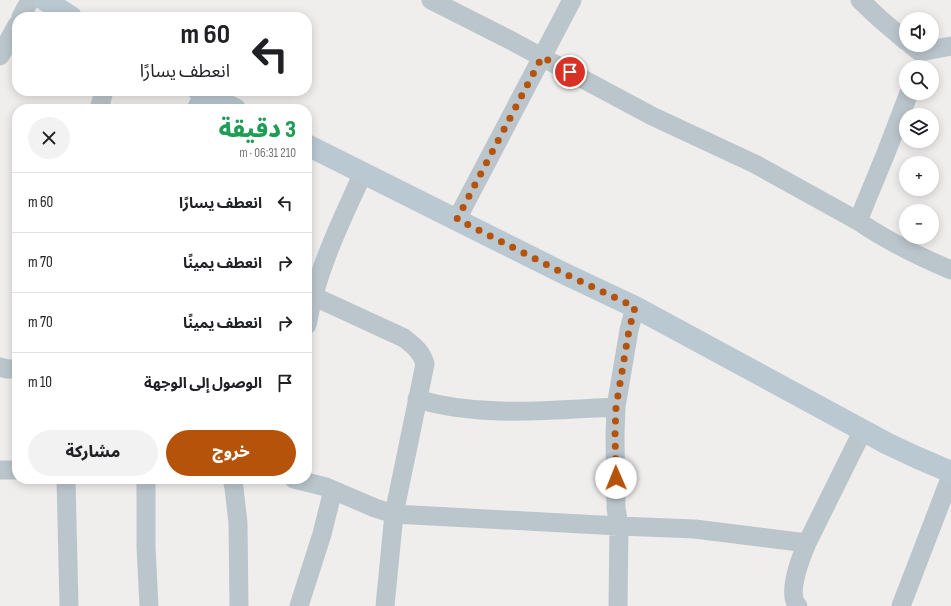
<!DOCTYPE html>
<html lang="ar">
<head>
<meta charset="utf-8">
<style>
	body { margin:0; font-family:"Sofia Sans Condensed","Noto Sans Arabic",sans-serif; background:#f2f2f2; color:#202124; direction:rtl; height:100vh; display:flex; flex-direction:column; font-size:15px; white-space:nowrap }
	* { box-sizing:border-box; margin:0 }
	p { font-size:13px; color:#757577 }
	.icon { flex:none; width:22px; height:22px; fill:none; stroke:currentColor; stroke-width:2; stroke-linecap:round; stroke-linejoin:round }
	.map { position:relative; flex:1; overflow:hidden; direction:ltr }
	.panel { position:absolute; left:12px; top:104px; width:300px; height:380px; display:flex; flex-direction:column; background:#fff; border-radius:16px; box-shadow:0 2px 10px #0003; direction:rtl }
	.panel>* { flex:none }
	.guide { position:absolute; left:12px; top:12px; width:300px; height:84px; border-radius:16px; box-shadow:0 2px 10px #0003; direction:rtl; background:#fff; color:#202124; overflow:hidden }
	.controls { position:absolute; left:899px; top:12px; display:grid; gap:8px }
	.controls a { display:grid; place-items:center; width:40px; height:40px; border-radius:50%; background:#fff; box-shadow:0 2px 10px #0003; font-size:20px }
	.pin { position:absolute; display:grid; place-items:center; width:34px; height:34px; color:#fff; margin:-17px; border:2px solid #fff; border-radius:50%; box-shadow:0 1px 4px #0007 }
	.me { position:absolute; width:44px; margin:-22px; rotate:359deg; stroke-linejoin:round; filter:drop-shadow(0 0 3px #0008) }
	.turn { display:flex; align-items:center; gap:14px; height:84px; padding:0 16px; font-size:18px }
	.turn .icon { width:52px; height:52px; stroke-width:2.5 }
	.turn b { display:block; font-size:28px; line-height:34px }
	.round { display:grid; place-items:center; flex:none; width:42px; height:42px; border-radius:21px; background:#f2f2f2 }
	.headline { display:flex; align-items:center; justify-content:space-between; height:68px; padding:0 16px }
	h1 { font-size:24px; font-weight:800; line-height:30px; color:#1e9e55 }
	.primary-button { display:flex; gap:8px; margin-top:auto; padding:8px 16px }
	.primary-button a { flex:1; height:46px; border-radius:24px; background:#b45309; color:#fff; font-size:16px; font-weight:800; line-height:46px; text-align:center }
	.primary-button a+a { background:#f2f2f2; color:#202124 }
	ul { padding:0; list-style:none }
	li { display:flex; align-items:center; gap:12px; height:60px; padding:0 16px; border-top:1px solid #e0e0e0 }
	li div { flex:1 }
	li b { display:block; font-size:15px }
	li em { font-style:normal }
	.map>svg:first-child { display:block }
</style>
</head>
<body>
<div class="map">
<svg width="951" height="606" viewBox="0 0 951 606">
	<rect width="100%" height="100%" fill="#f0eded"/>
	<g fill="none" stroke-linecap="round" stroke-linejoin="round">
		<path stroke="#bbc6cc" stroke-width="19" d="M 431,0 L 512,41 L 652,116 L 755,164 L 858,221 C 887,241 918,256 951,270
			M 860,0 L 879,18 L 906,41
			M 21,17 L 30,0
			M 911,45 L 920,52 L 951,46
			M 0,56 L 17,25
			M 99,109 L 104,91
			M 196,109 L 204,94
			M 457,219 L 572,0
			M 858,221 L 886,153 L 909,93
			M 313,296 L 404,338 C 414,346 422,352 425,364 L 394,514 L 385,606
			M 307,325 C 309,315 311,305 314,295 C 325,253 345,213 363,173
			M 0,367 L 7,369 L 17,369
			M 417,399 C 481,418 550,410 616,407
			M 0,470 L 17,470
			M 66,479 L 69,606
			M 146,479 L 146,547 L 149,606
			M 232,479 L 234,488 L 238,523 L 239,606
			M 294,479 L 326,487 L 375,508 L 394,514 L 619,526 L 695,529 L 807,543
			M 299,606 L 322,534 L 333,490
			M 618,606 L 619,526 L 616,508 L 615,435 L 616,407 L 629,330 L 635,307
			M 798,606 C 786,594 801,557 807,543 L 863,430
			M 901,606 L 951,476"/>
		<path stroke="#bac8d1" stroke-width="22" d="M 45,0 L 71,17
			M 199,91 L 235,109
			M 307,145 L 561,272 L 635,307 L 888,444 L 918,458 L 951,472"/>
	</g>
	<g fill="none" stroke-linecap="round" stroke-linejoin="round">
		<path stroke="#b45309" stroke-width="7" stroke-dasharray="0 12.6" d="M 570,72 L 542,57 L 457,219 L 561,272 L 635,307 L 629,330 L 616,407 L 615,435 L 616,478"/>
	</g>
</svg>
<div class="controls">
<a><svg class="icon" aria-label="sound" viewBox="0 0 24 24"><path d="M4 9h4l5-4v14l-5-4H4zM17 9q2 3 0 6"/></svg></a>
<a><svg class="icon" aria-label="search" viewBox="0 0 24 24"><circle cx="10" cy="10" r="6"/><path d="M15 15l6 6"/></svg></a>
<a><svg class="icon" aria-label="layers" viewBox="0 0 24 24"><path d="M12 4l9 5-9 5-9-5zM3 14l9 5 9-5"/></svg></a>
<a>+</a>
<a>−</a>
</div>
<div class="pin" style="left:570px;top:72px;background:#d93025"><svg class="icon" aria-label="arrive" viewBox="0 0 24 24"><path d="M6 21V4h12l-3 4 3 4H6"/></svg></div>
<svg class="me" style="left:616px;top:478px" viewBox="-20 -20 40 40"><circle r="19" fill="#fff"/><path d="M0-13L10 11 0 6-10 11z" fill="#b45309"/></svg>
<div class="guide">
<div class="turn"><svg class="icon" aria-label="left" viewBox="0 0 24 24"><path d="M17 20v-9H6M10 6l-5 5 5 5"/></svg><div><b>60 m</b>انعطف يسارًا</div></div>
</div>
<section class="panel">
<div class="headline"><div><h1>3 دقيقة</h1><p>210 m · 06:31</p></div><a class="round"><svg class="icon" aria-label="close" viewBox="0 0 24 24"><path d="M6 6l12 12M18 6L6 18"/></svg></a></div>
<ul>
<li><svg class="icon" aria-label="left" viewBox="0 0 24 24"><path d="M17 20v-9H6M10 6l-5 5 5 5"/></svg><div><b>انعطف يسارًا</b></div><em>60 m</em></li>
<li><svg class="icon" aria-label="right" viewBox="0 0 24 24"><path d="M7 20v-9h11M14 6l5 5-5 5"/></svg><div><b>انعطف يمينًا</b></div><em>70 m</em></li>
<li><svg class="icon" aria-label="right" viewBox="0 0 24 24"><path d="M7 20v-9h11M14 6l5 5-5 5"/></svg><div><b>انعطف يمينًا</b></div><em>70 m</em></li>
<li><svg class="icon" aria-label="arrive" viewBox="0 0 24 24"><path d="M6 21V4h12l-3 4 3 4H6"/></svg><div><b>الوصول إلى الوجهة</b></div><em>10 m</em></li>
</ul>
<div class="primary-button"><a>خروج</a><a>مشاركة</a></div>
</section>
</div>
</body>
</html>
